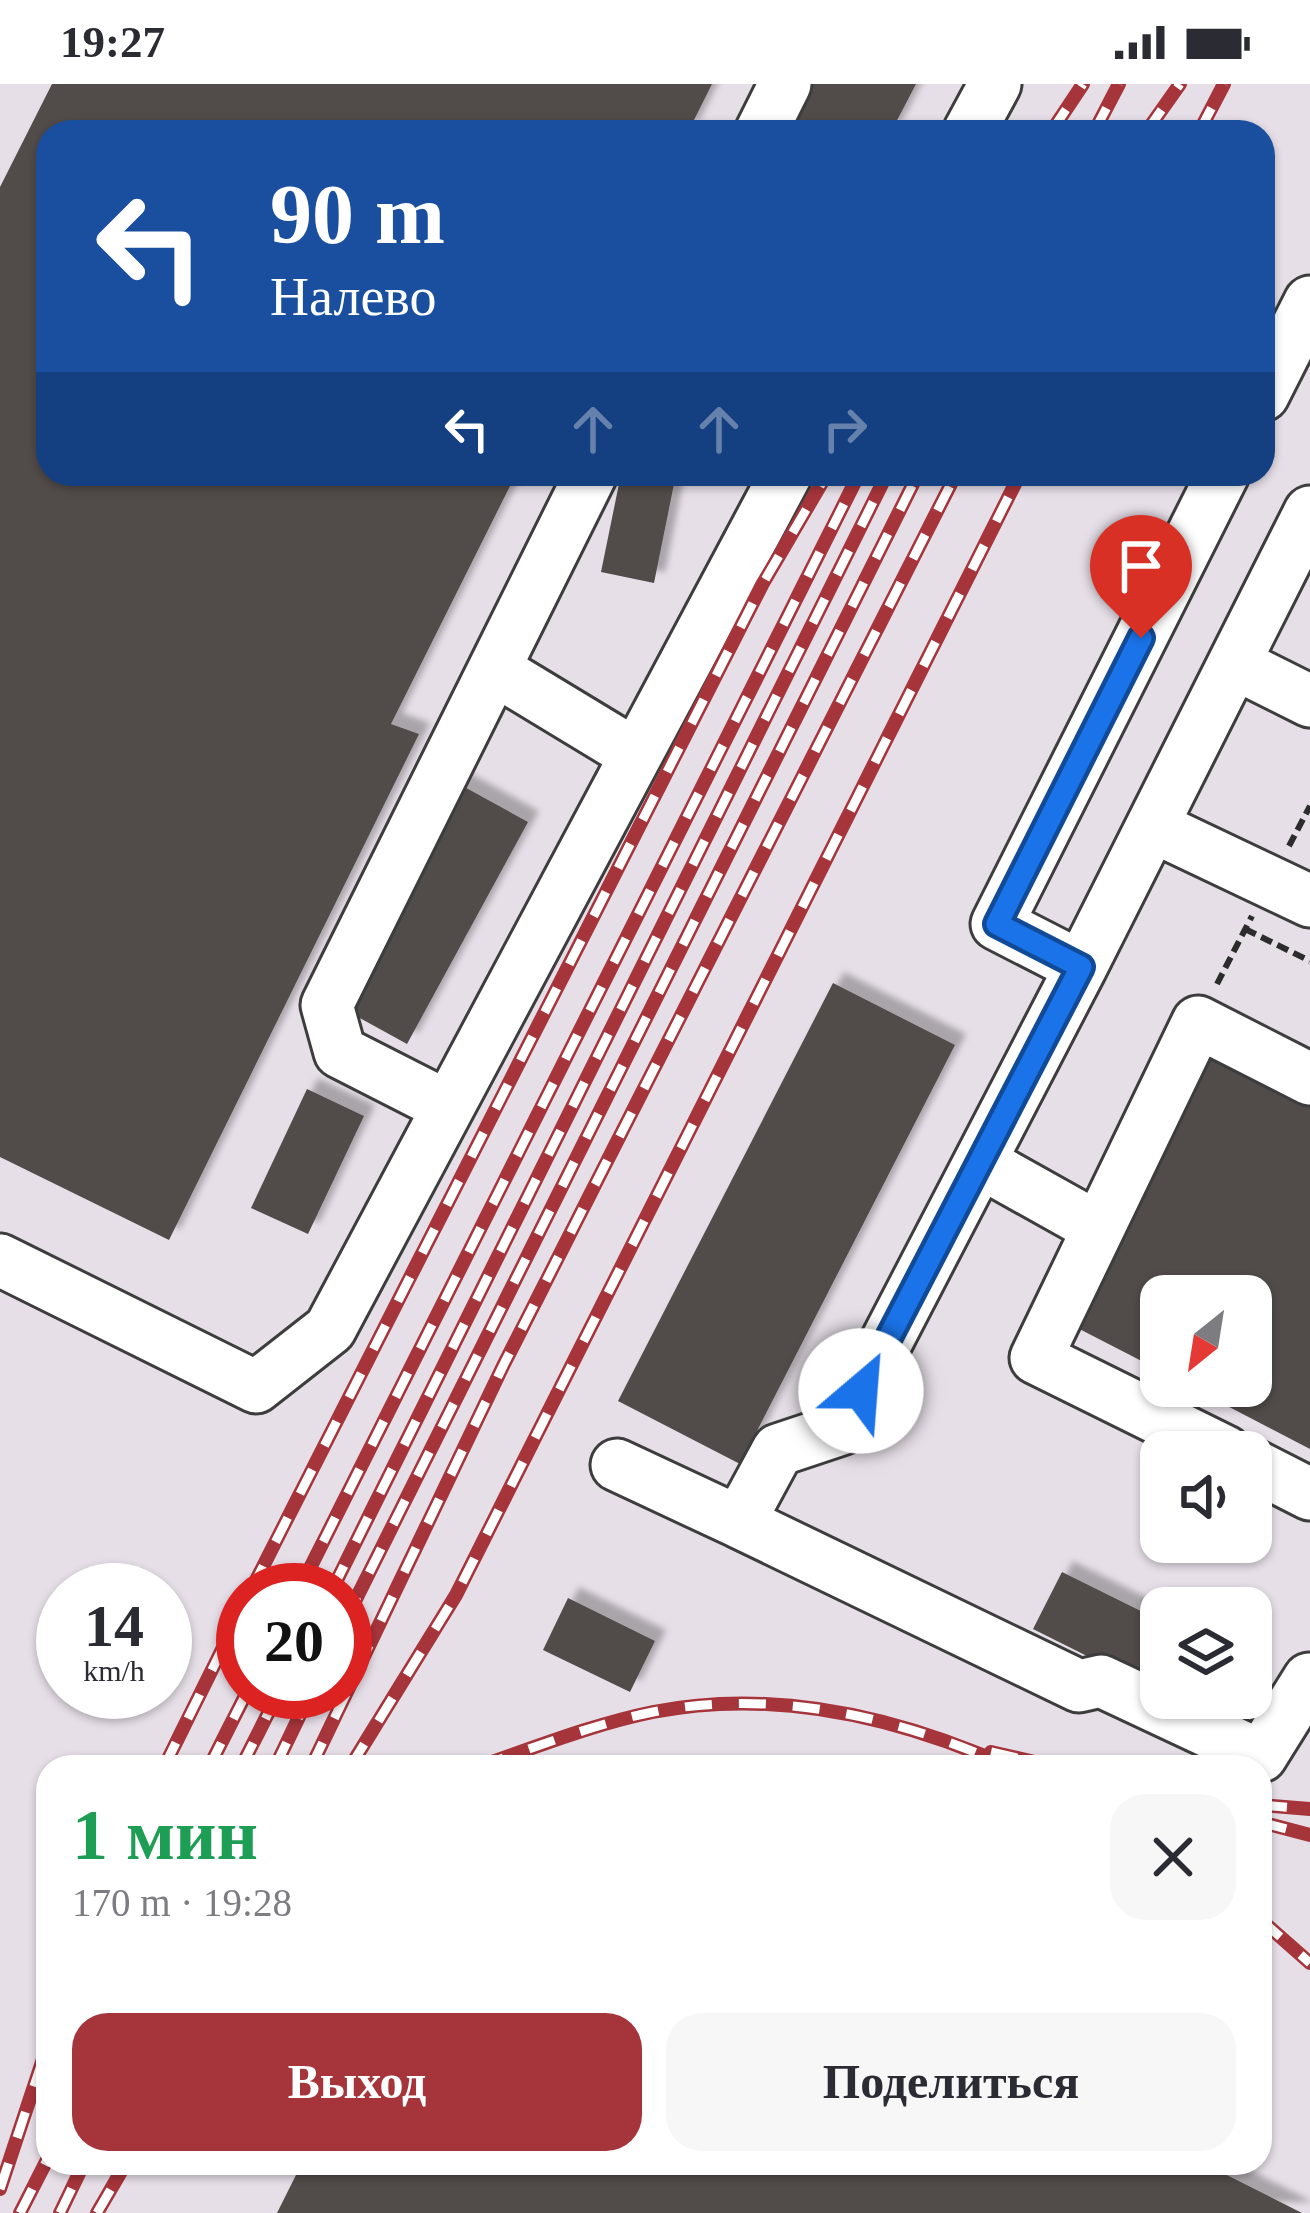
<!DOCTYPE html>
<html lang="ru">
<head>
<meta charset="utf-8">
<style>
	body { margin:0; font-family:"Times New Roman",serif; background:#f7f7f7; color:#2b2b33; height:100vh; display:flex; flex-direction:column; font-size:45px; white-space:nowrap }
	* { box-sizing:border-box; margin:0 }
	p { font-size:39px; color:#7c7c81 }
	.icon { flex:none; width:66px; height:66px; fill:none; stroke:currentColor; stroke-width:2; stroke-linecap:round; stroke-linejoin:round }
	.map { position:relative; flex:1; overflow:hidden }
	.side { position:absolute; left:36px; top:1671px; width:1236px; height:420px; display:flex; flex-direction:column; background:#fff; border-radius:36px; box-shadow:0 3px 9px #0004 }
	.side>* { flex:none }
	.top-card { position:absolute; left:36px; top:36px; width:1239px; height:366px; border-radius:36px; box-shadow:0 3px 9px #0004; background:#1a4fa0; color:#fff; overflow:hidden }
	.needle { width:78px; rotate:210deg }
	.controls { position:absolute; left:1140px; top:1191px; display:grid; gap:24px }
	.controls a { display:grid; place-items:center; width:132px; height:132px; border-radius:24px; background:#fff; box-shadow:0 3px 9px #0004; font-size:60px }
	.speed { position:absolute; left:36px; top:1479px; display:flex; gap:24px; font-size:60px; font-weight:700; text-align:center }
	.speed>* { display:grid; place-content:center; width:156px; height:156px; border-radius:50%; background:#fff; box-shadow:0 3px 9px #0004; line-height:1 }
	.speed small { font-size:30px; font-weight:400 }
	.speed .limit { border:18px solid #d22; background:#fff; color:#111 }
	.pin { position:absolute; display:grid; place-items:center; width:102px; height:102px; color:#fff; margin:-123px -51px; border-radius:50% 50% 50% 0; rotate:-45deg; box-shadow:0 0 12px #0007 }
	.pin .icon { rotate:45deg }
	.me { position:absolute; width:132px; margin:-66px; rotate:27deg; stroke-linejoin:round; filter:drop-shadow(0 0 9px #0008) }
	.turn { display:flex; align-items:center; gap:42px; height:252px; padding:0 36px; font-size:54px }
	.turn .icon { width:156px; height:156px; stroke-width:2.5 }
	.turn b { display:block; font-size:84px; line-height:102px }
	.lanes { display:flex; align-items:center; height:114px; padding:0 36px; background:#0003; justify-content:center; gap:60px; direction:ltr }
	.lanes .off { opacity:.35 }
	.round { display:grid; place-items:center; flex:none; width:126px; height:126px; border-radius:36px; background:#f7f7f7 }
	.head { display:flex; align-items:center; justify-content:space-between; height:204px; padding:0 36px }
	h1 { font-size:72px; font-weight:800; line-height:90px; color:#1e9e55 }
	.button { display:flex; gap:24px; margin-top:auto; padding:24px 36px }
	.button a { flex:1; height:138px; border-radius:36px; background:#a6353b; color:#fff; font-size:48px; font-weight:800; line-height:138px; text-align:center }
	.button a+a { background:#f7f7f7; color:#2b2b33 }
	.status { display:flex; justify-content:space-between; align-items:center; height:84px; padding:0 60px; background:#fff; direction:ltr }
	.status svg { height:33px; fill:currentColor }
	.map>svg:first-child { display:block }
</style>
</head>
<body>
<div class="status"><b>19:27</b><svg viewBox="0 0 49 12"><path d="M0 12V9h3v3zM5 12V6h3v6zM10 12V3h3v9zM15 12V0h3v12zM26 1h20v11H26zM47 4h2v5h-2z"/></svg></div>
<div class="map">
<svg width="1310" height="2129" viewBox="0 0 1310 2129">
	<defs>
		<filter id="shadow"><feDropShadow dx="11" dy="-11" stdDeviation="3" flood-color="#0004"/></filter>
	</defs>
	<rect width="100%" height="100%" fill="#fcf8e9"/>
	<path fill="#e7dfe8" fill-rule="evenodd" d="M 0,0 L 1310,0 L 1310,2129 L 0,2129 ZM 48,48 L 1263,48 L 1263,390 L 48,390 ZM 1161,1212 L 1251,1212 L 1251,1302 L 1161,1302 ZM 1161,1368 L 1251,1368 L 1251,1458 L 1161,1458 ZM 63,1506 L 165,1506 L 165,1608 L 63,1608 ZM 243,1506 L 345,1506 L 345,1608 L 243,1608 ZM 1161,1524 L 1251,1524 L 1251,1614 L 1161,1614 ZM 48,1683 L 1260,1683 L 1260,2079 L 48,2079 Z"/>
	<path fill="#514b48" filter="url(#shadow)" d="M 52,0 L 712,0 L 688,48 L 48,48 L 48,390 L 516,390 L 391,640 L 419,650 L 169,1156 L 0,1073 L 0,103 Z
		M 804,0 L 916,0 L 891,48 L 778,48 Z
		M 621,390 L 676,390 L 654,499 L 601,488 Z
		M 459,700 L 528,738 L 407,960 L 338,922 Z
		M 833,899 L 955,961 L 740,1380 L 618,1317 Z
		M 1205,954 L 1310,1008 L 1310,1365 L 1189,1302 L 1251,1302 L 1251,1212 L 1161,1212 L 1161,1287 L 1060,1235 Z
		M 307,1005 L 364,1032 L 308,1150 L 251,1124 Z
		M 1062,1488 L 1161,1537 L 1161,1609 L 1033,1545 Z
		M 568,1514 L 655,1557 L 630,1608 L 543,1566 Z
		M 1171,1614 L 1247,1614 L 1232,1644 Z
		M 302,2079 L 1203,2079 L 1302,2129 L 277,2129 Z"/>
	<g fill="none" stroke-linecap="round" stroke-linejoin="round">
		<defs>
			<path id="minor" d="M 761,48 L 785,0
				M 969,48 L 995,0
				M 1263,311 L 1310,218
				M 1223,390 L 997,840 L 1081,883 L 1310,428
				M 1234,579 L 1310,617
				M 494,585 L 636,671
				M 1152,742 L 1310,817
				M 448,1023 L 340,968 L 327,921 L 591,390
				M 980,1078 L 1098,1144
				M 0,1176 L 256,1303 L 330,1245 L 786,390
				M 1226,1368 L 1036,1274 L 1198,938 L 1310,995
				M 1251,1380 L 1310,1410
				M 617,1381 L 739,1438 L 778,1366 L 841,1345 L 1081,883
				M 739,1438 L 1079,1602 L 1101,1597 L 1261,1672 L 1309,1595"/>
		</defs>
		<use href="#minor" stroke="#3d3d3d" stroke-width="57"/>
		<path stroke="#2c2c2c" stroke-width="6" stroke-dasharray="12 6" stroke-linecap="butt" d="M 1289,762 L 1310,722
			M 1245,845 L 1310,877
			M 1217,900 L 1252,832"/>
		<use href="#minor" stroke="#fff" stroke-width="51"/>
		<defs>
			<path id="rail" d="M 1051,48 L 1083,0
				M 1094,48 L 1119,0
				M 1146,48 L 1180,0
				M 1199,48 L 1224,0
				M 251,1506 L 762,501 L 827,390
				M 299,1506 L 859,390
				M 332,1506 L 887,390
				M 345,1537 L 918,390
				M 991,1668 L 1056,1683
				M 164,1683 L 243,1523
				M 209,1683 L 247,1608
				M 241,1683 L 279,1608
				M 275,1683 L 311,1608
				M 311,1683 L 503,1282 L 956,390
				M 350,1683 L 456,1511 L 1020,390
				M 478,1683 C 536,1663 594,1640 653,1628 C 775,1604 898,1633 1010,1683
				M 1260,1721 L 1310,1725
				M 1260,1738 L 1310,1751
				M 1260,1835 L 1310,1879
				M 0,2105 L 48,1960
				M 20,2129 L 48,2074
				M 60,2129 L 84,2079
				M 97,2129 L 126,2079"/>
		</defs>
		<use href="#rail" stroke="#a6353b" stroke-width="14"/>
		<use href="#rail" stroke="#fff" stroke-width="9" stroke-dasharray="27" stroke-linecap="butt"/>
	</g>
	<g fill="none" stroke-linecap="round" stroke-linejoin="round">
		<defs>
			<path id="route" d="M 861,1307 L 1081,883 L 997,840 L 1141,554"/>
		</defs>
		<use href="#route" stroke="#114b97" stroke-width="30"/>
		<use href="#route" stroke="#1a73e8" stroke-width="21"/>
	</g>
</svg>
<div class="controls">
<a><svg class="needle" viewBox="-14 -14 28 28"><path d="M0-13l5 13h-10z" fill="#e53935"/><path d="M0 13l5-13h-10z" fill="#7c7c81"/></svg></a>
<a><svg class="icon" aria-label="sound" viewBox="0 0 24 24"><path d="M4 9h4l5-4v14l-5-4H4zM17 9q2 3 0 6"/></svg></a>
<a><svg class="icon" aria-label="layers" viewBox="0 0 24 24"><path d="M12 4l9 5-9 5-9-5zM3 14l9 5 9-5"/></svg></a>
</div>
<div class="speed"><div>14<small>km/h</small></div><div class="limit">20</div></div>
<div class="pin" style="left:1141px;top:554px;background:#d93025"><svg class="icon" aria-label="arrive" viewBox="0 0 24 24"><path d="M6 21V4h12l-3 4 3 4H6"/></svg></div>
<svg class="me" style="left:861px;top:1307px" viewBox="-20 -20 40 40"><circle r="19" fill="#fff"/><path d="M0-13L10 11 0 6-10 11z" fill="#1a73e8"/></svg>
<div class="top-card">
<div class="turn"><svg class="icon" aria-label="left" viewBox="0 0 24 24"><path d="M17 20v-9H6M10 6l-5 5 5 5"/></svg><div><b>90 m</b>Налево</div></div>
<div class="lanes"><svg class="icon" aria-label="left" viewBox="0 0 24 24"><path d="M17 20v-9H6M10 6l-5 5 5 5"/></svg><svg class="icon off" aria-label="ahead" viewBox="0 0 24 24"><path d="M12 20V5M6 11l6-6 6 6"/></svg><svg class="icon off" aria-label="ahead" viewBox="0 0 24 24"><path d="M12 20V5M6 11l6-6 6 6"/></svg><svg class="icon off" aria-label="right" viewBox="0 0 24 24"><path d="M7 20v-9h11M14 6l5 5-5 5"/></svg></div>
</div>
<section class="side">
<div class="head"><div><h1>1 мин</h1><p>170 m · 19:28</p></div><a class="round"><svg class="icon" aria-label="close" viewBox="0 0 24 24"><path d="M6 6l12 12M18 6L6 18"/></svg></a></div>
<div class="button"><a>Выход</a><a>Поделиться</a></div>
</section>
</div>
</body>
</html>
